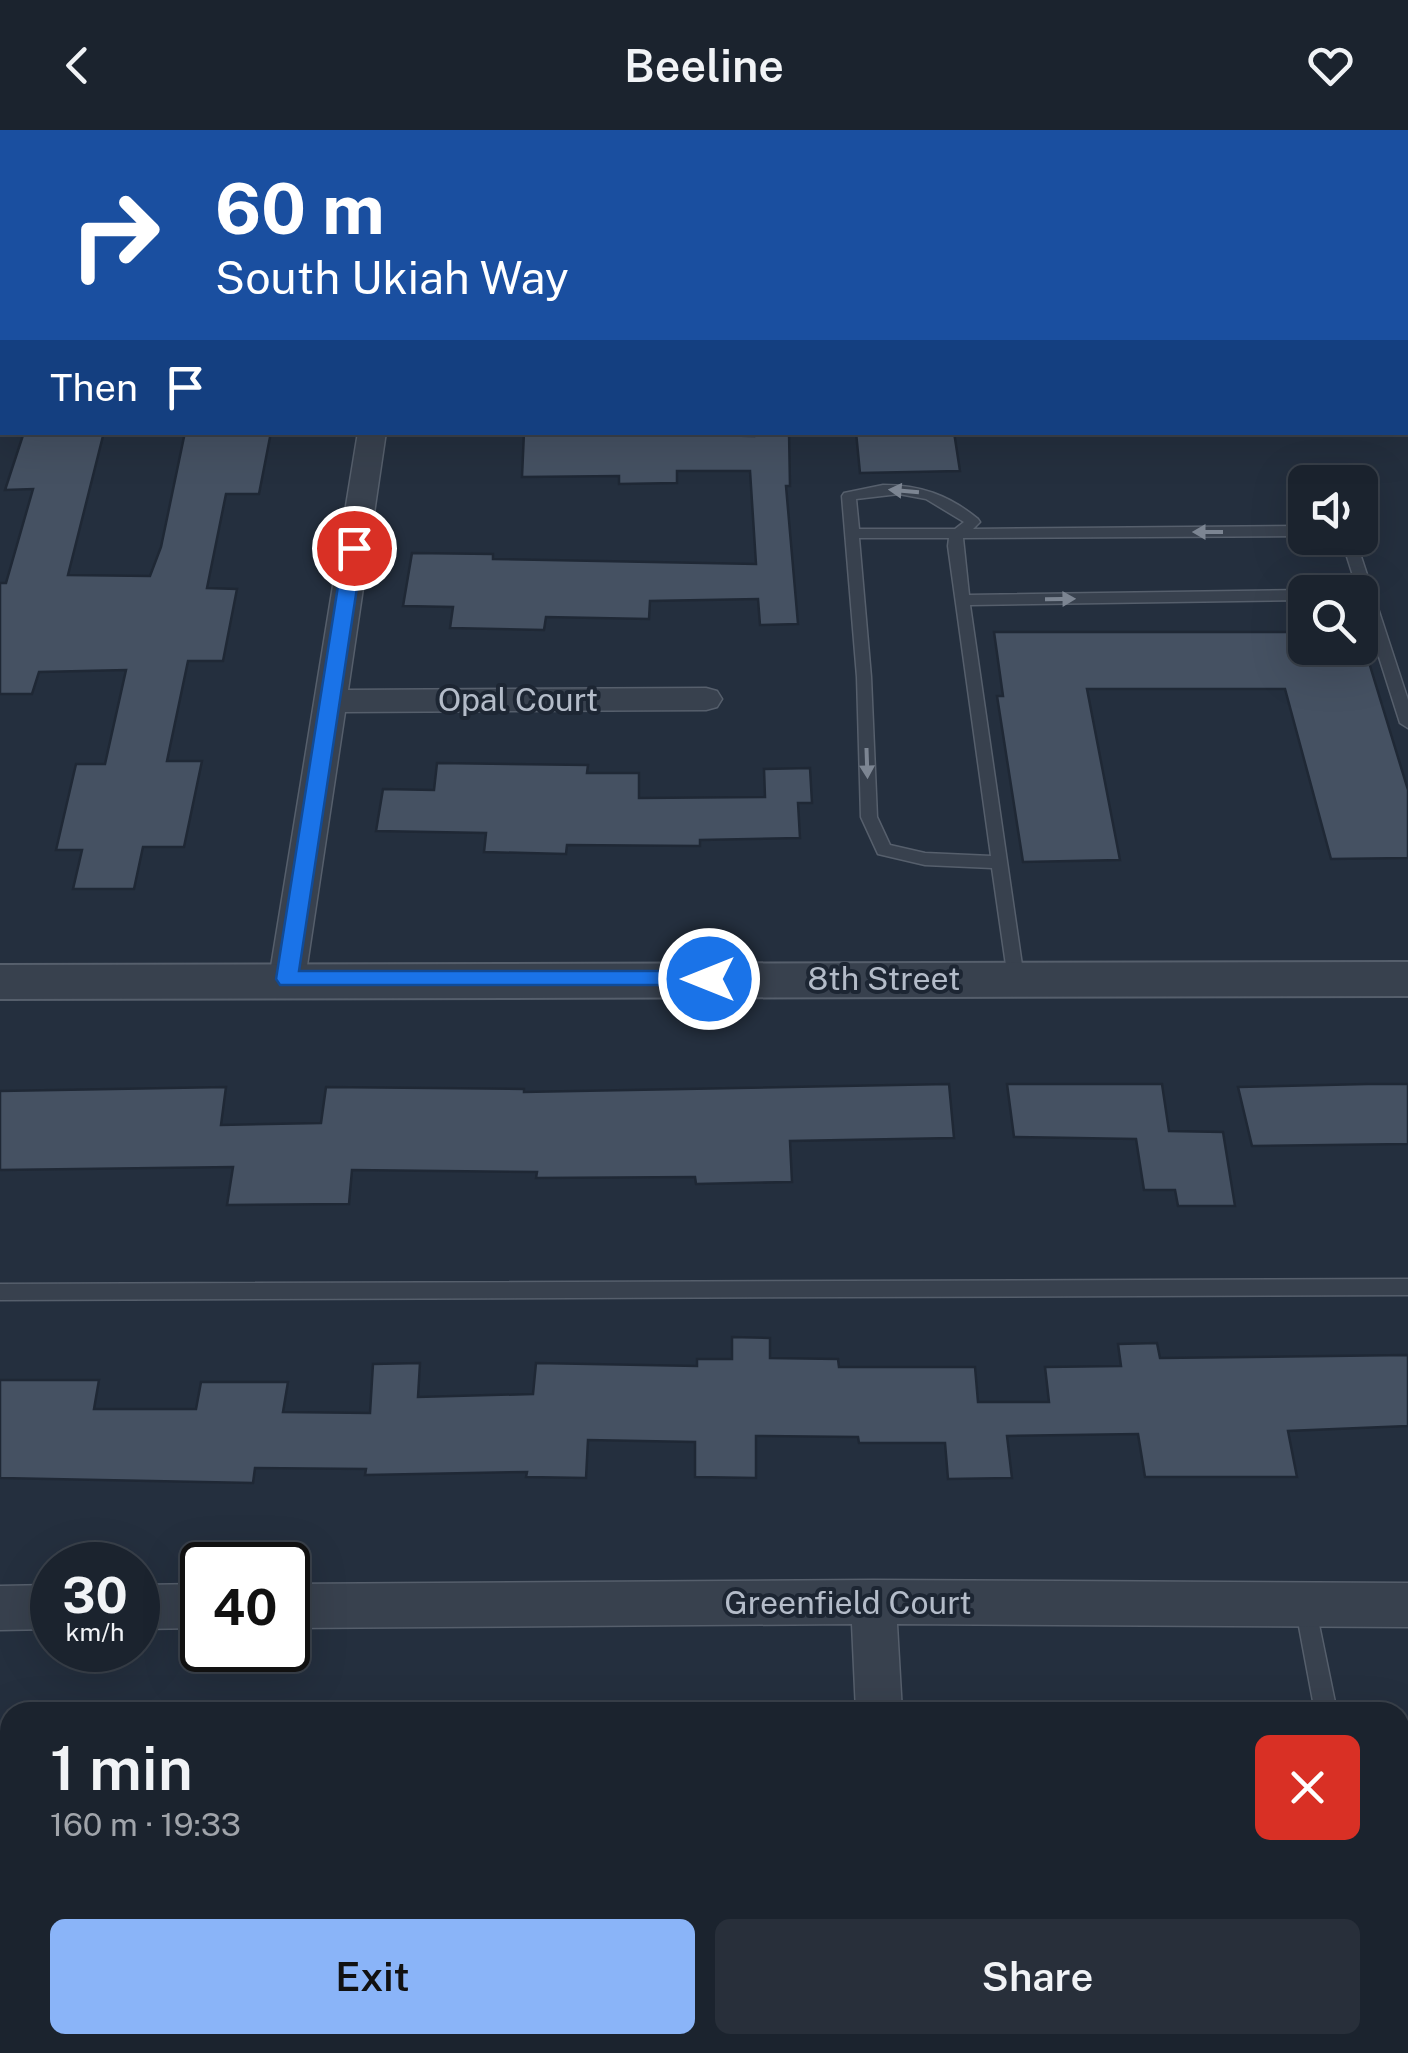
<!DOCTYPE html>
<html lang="en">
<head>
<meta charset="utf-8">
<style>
	body { margin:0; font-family:"Public Sans",sans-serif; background:#282f3a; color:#f1f3f6; height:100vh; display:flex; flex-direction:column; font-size:38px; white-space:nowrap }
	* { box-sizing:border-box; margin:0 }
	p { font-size:32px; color:#a0a4aa }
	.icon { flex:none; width:55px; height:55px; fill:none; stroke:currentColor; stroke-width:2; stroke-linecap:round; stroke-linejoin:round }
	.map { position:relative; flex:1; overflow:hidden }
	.side { position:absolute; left:0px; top:1572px; width:1410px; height:352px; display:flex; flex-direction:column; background:#1b232e; border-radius:30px 30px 0 0; box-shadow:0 10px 40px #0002,0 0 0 2px #39404a }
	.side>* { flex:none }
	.top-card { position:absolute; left:0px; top:0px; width:1410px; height:305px; box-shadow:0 10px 40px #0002,0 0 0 2px #39404a; background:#1a4fa0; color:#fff; overflow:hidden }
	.controls { position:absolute; left:1288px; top:335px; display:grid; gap:20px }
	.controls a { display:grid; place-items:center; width:90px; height:90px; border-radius:15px; background:#1b232e; box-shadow:0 10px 40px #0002,0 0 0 2px #39404a; font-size:50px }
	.speed { position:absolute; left:30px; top:1412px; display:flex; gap:20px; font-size:50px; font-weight:700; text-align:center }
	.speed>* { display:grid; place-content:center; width:130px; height:130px; border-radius:50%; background:#1b232e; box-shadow:0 10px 40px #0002,0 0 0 2px #39404a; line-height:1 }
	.speed small { font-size:25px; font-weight:400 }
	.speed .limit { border:5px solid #111; border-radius:15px; background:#fff; color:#111 }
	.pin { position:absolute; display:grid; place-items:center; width:85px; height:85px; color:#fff; margin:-42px; border:5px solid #fff; border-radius:50%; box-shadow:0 2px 10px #0007 }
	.me { position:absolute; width:110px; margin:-55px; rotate:270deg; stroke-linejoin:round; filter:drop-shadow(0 0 8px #0008) }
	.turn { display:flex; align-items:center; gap:35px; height:210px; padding:0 50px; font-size:45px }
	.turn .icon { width:130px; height:130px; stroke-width:2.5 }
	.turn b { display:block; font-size:70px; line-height:85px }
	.then { display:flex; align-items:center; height:95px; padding:0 50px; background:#0003; gap:20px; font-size:38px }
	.round { display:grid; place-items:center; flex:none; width:105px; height:105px; border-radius:15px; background:#282f3a }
	.head { display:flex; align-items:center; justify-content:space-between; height:170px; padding:0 50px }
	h1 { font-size:60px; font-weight:600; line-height:75px }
	.action { display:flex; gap:20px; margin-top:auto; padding:20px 50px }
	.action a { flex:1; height:115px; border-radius:15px; background:#8ab4f8; color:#111; font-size:40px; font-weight:600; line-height:115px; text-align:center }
	.action a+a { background:#282f3a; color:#f1f3f6 }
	header { display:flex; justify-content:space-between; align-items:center; height:130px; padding:0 50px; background:#1b232e; font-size:45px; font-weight:600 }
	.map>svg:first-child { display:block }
</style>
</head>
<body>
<header><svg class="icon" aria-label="back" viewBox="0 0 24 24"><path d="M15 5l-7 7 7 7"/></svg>Beeline<svg class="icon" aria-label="heart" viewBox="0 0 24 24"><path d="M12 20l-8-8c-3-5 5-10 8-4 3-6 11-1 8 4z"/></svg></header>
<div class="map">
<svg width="1408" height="1923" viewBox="0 0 1408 1923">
	<rect width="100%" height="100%" fill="#242f3e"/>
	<path fill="#455162" stroke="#1f2835" stroke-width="2.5" d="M 24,302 L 104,302 L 68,445 L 150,446 L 161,417 L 185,302 L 271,302 L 259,364 L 226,364 L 207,458 L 237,459 L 223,531 L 188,531 L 167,631 L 202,631 L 184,717 L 143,717 L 134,759 L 73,759 L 82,720 L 56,720 L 76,634 L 105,634 L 126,540 L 39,542 L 32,564 L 0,564 L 0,453 L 6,453 L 33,359 L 5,360 Z
		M 524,302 L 754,306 L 754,302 L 789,302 L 790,356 L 786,356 L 798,494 L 760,495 L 758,469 L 650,471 L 649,489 L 546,487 L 544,500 L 450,498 L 453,477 L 403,476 L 412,423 L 493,424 L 493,429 L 756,434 L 750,341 L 677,341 L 677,353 L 619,354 L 619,346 L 522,347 Z
		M 856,302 L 954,302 L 960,341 L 860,343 Z
		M 994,502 L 1305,502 L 1305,518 L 1360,518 L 1360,503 L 1408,660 L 1408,728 L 1331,729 L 1285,559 L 1087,559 L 1120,730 L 1023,732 L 997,566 L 1003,566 Z
		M 437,633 L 588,635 L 587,643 L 639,643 L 639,668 L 765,667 L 764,639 L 810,638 L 812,673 L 798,673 L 800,708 L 700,710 L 700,716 L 567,715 L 566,724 L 484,722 L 486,703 L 376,701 L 383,659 L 434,660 Z
		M 949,954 L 954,1008 L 790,1011 L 792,1052 L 696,1054 L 695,1047 L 536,1048 L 537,1042 L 352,1040 L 349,1074 L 227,1075 L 233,1037 L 0,1040 L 0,961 L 226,957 L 221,995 L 321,993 L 326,957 L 524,959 L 524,962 Z
		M 1007,954 L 1162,954 L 1169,1001 L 1223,1002 L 1235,1076 L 1178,1076 L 1175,1060 L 1144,1060 L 1136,1009 L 1014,1007 Z
		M 1368,954 L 1408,954 L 1408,1014 L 1252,1016 L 1238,957 Z
		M 732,1207 L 770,1208 L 770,1228 L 838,1229 L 839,1237 L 975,1237 L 978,1272 L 1049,1272 L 1045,1237 L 1121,1236 L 1118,1214 L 1157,1213 L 1160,1228 L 1408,1225 L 1408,1296 L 1288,1301 L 1297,1347 L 1145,1347 L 1138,1304 L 1007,1306 L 1012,1348 L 948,1349 L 945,1313 L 859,1313 L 858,1307 L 756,1306 L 756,1348 L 695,1347 L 695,1312 L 588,1310 L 586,1348 L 526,1347 L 527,1342 L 365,1345 L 366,1339 L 255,1338 L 253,1353 L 0,1348 L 0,1250 L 99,1250 L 94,1279 L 196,1279 L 201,1252 L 288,1252 L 283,1282 L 370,1283 L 373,1234 L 420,1233 L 418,1267 L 533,1264 L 536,1233 L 697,1236 L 697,1229 L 732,1229 Z"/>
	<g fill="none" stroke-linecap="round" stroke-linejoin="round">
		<defs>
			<path id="service" d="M 883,355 C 920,355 949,365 978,389 L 980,392 L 973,399 L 1305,396 L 1305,406 L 963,408 L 969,465 L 1305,460 L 1311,462 L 1305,462 L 1305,470 L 970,475 L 1024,849 L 1016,856 L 1008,849 L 992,738 L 925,735 L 878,724 L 861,687 L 857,547 L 842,366 L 844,363 ZM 899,364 L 926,369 L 964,392 L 955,399 L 859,399 L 856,369 ZM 859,408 L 949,408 L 948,416 L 991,726 L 925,723 L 890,715 L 877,687 L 871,547 Z
				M 1341,408 L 1355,408 L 1408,570 L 1408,598 L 1400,593 Z
				M 1408,1149 L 1408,1165 L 0,1170 L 0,1154 Z
				M 1305,1465 L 1312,1468 L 1315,1475 L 1337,1582 L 1315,1582 L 1295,1475 L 1298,1468 Z
				M 1400,1913 L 1403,1923 L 1379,1923 L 1377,1915 Z
				M 732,1915 L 904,1915 L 907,1922 L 729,1923 Z"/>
			<path id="minor" d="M 0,228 L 2,228 L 2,244 L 0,244 Z
				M 358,302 L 386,302 L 348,560 L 706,558 L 717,561 L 722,569 L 717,577 L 706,580 L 345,582 L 305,849 L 300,859 L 287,863 L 274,859 L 269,849 Z
				M 873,1450 L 1408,1453 L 1408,1497 L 897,1494 L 902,1582 L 856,1582 L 852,1494 L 288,1498 L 288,1454 Z
				M 202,1454 L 202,1498 L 138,1499 L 138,1455 Z
				M 52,1455 L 52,1499 L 0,1500 L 0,1456 Z
				M 872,1915 L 922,1915 L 923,1923 L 873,1923 Z"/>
			<path id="tertiary" d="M 1408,832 L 1408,866 L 0,869 L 0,835 Z"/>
		</defs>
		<use href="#service" stroke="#565f6c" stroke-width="3"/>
		<use href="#minor" stroke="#565f6c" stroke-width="3"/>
		<use href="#tertiary" stroke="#565f6c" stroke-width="4"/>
		<use href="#service" fill="#38414e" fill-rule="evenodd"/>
		<use href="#minor" fill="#38414e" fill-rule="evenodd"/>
		<use href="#tertiary" fill="#38414e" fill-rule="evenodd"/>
	</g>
	<defs><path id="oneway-solid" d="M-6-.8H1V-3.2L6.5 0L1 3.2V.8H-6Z" transform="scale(2.5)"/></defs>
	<g fill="#7c8592">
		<use href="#oneway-solid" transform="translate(904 361) rotate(-175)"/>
		<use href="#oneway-solid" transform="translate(1208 402) rotate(180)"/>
		<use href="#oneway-solid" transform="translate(1060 469) rotate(-1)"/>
		<use href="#oneway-solid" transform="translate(867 633) rotate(88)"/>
	</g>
	<path fill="#1a73e8" stroke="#114b97" stroke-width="2.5" d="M 354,412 L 363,418 L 299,841 L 709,841 L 717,843 L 720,849 L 717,855 L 280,855 L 276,849 L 344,418 Z"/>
	<g text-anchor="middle" stroke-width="8" stroke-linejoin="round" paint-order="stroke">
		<g font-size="32" fill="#b4bcc9" stroke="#1d2633">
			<text x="518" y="581">Opal Court</text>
			<text x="884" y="860">8th Street</text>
			<text x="848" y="1484">Greenfield Court</text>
		</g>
	</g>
</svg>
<div class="controls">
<a><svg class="icon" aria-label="sound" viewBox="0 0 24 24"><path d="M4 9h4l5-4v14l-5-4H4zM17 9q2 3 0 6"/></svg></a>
<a><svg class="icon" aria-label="search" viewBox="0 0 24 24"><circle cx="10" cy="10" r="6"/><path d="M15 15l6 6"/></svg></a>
</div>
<div class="speed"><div>30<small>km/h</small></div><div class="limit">40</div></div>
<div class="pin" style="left:354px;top:418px;background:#d93025"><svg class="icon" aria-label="arrive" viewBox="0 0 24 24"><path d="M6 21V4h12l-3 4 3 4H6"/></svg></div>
<svg class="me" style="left:709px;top:849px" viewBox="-20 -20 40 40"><circle r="17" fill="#1a73e8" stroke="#fff" stroke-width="3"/><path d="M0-11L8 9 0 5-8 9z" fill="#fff"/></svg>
<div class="top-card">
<div class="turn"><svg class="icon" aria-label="right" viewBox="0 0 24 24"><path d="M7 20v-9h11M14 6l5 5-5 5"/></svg><div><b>60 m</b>South Ukiah Way</div></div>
<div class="then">Then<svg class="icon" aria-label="arrive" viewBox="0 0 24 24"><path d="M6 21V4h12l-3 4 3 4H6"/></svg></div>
</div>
<section class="side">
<div class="head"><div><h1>1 min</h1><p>160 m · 19:33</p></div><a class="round" style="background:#d93025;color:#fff"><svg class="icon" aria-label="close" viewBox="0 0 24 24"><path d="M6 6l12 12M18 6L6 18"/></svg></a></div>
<div class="action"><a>Exit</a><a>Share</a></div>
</section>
</div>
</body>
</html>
